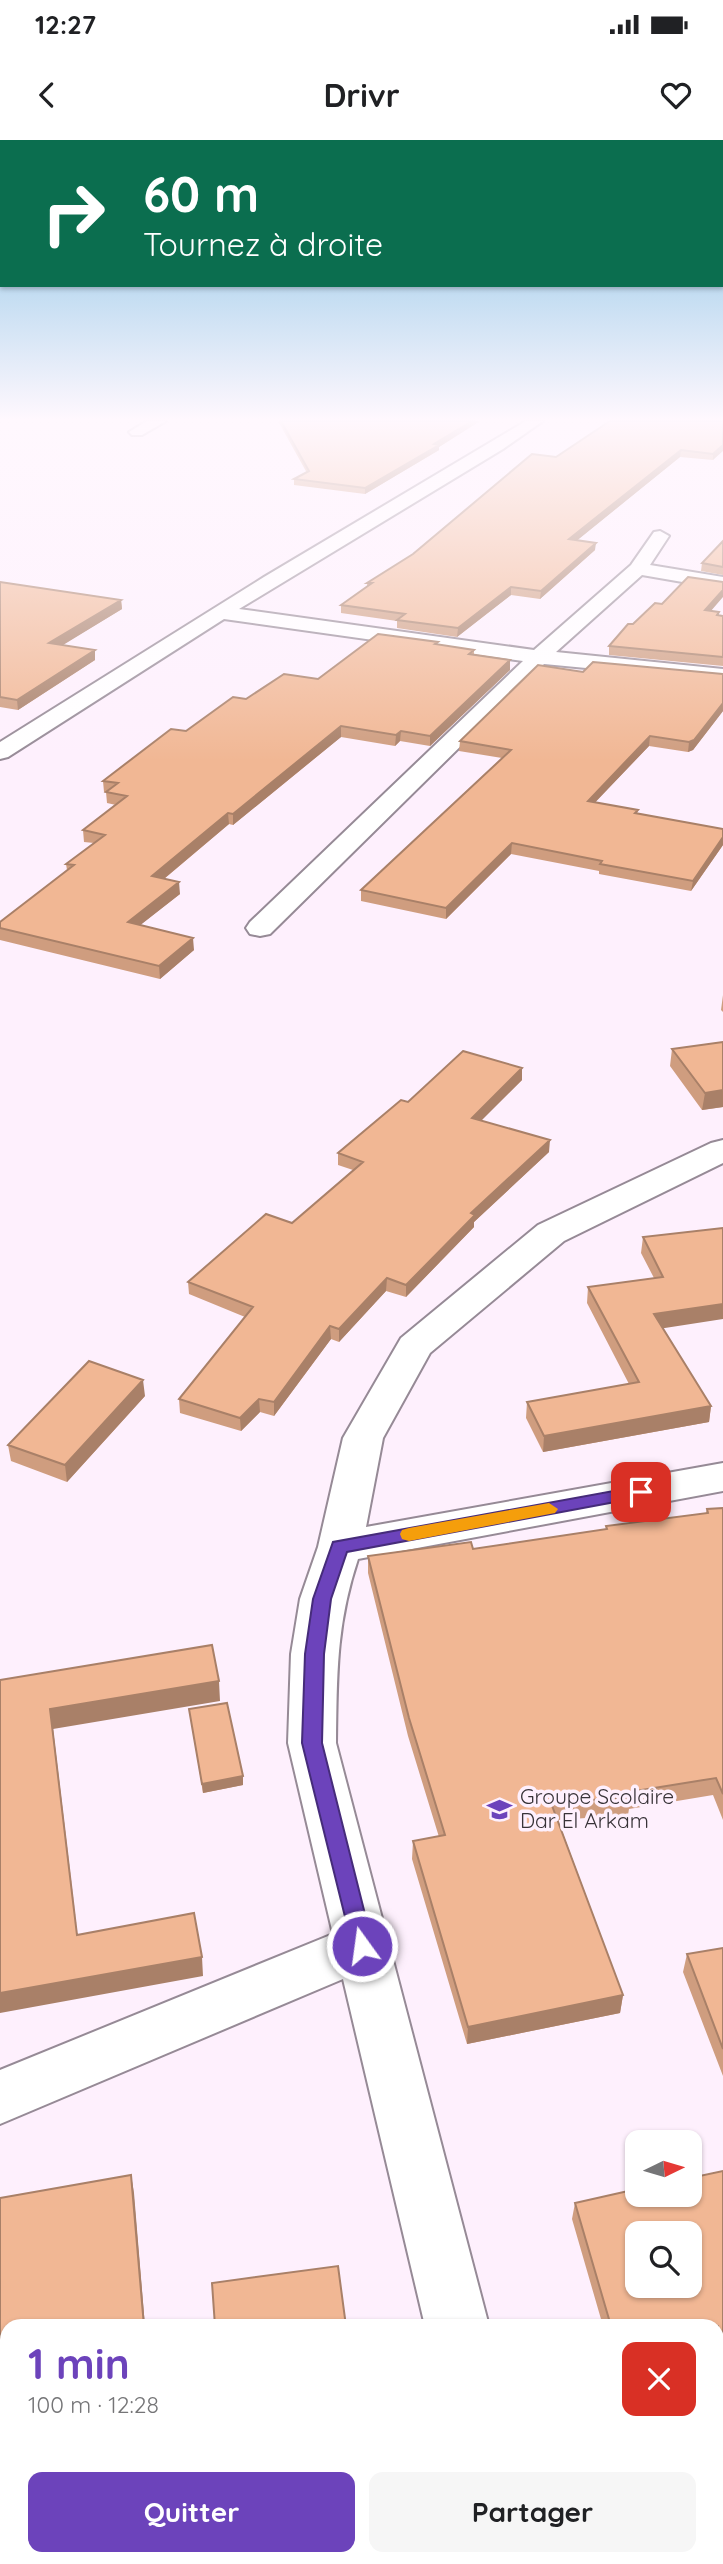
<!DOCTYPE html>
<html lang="fr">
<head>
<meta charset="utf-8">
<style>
	body { margin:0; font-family:Quicksand,sans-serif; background:#f6f6f6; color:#202124; height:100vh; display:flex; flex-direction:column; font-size:26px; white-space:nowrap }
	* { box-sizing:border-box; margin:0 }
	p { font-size:23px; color:#757577 }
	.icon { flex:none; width:38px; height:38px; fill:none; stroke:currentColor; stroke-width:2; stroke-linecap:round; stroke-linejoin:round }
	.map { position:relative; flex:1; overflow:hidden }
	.details { position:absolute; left:0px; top:2179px; width:724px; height:247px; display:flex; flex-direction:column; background:#fff; border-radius:21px 21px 0 0; box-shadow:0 2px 5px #0004 }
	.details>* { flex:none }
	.guide { position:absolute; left:0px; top:0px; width:724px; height:147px; box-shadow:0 2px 5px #0004; background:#0b6e4f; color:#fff; overflow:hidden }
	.needle { width:46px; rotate:85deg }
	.fabs { position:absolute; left:625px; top:1990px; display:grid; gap:14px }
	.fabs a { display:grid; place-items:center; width:77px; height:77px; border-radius:14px; background:#fff; box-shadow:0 2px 5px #0004; font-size:35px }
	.pin { position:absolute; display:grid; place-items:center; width:60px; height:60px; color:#fff; margin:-30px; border-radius:14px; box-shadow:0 4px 10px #0006 }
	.me { position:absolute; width:77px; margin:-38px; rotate:346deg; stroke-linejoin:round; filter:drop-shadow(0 0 5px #0008) }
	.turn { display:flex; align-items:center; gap:24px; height:147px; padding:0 28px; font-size:32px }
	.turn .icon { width:91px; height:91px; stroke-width:2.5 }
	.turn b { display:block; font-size:49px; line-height:60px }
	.round { display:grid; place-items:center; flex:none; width:74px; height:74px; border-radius:14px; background:#f6f6f6 }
	.head { display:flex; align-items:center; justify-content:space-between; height:119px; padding:0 28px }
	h1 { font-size:42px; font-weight:700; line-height:52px; color:#6c43bb }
	.button { display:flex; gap:14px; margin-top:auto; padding:14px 28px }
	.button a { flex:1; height:80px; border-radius:14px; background:#6c43bb; color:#fff; font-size:28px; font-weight:700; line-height:80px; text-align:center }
	.button a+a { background:#f6f6f6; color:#202124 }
	.status { display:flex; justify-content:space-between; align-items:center; height:49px; padding:0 35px; background:#fff; direction:ltr }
	.status svg { height:19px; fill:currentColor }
	header { display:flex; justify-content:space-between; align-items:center; height:91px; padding:0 28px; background:#fff; font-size:32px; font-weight:700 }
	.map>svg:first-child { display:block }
</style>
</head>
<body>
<div class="status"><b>12:27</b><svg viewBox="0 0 49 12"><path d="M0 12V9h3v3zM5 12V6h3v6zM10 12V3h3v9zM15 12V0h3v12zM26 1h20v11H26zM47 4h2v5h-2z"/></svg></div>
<header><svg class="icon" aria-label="back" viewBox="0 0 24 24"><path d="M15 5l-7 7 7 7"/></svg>Drivr<svg class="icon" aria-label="heart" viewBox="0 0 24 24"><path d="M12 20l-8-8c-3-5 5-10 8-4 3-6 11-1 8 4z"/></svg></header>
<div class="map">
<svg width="723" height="2424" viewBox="0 0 723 2424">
	<rect width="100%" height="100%" fill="#fef0fd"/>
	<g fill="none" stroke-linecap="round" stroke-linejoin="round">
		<defs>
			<path id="minor" d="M 147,281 L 166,281 L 142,295 L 132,295 L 129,292 Z
				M 526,281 L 543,281 L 503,309 L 239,469 L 534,510 L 631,425 L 654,392 L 660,391 L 669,396 L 650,425 L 723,437 L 723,449 L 642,435 L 556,512 L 723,529 L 723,541 L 544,524 L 270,794 L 260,796 L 250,794 L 246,788 L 250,782 L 523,521 L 224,479 L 8,617 L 0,619 L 0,602 L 264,437 Z
				M 723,1000 L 723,1023 L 564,1101 L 430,1213 L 383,1298 L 366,1387 L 723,1323 L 723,1351 L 358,1419 C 336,1485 337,1535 336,1603 L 489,2186 L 425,2186 L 343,1839 L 0,1984 L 0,1930 L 333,1794 L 288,1603 L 291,1514 L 300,1459 L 318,1407 L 343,1298 L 401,1198 L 538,1085 L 711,1003 Z
				M 480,2418 L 550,2418 L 551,2424 L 481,2424 Z"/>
		</defs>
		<use href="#minor" stroke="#968a96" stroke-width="4"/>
		<use href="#minor" fill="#fff" fill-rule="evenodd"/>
	</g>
	<path fill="#cf9d7f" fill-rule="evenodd" d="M 278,281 L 480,281 L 439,307 L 439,310 L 365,354 L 294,345 L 294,339 L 307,333 Z
		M 723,281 L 713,320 L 680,317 L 577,400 L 595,410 L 540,459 L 511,455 L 457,497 L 397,488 L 397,481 L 341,473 L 341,465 L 367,447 L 367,443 L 413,414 L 556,317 Z
		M 723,401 L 723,435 L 701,431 L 702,423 Z
		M 0,442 L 121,460 L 122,469 L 62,505 L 95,510 L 95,520 L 18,570 L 0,567 Z
		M 711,471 L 719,472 L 719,475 L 723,476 L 723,526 L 609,515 L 609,506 L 633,484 Z
		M 438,505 L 474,510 L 474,515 L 510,530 L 430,606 L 400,601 L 395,606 L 341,597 L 233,685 L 229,684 L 164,739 L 180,754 L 140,785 L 194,810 L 160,839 L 0,800 L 0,782 L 67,730 L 66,724 L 94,703 L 84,702 L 83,690 L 116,665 L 107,663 L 106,652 L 104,652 L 103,641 L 186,591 L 246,559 Z
		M 583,532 L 723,534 L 723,571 L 693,610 L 688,612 L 649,606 L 595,662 L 638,670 L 637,674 L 723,689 L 723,705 L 691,751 L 599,734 L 599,731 L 511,714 L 446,779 L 361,761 L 361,750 L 502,618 L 459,611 L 460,601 Z
		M 723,855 L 723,872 L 721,870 Z
		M 723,902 L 723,967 L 702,970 L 670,926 L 672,909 Z
		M 522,928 L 522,940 L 481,980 L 549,1012 L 474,1082 L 474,1087 L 406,1157 L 386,1151 L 339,1202 L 331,1199 L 274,1276 L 260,1272 L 241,1291 L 180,1273 L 179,1259 L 245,1177 L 189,1154 L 188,1142 L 292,1083 L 353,1030 L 338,1025 L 338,1013 L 408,962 Z
		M 723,1088 L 663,1188 L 711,1266 L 709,1282 L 543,1312 L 526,1278 L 527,1262 L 629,1244 L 587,1163 L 588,1147 L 654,1138 L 641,1113 L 643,1097 Z
		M 145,1256 L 67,1342 L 11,1321 L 8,1305 Z
		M 723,1368 L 723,1680 L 713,1655 L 629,1669 L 628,1675 L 558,1680 L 623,1855 L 620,1873 L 467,1904 L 412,1719 L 413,1701 L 439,1697 L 408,1596 L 368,1433 L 368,1416 L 473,1409 L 606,1389 L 606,1386 L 706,1373 L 707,1369 Z
		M 189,1569 L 243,1645 L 203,1653 Z
		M 723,1808 L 723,1936 L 683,1832 L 687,1814 Z
		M 723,2031 L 723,2424 L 685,2424 L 683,2418 L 718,2418 L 718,2186 L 603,2186 L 572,2079 L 575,2063 L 637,2049 L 637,2054 L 690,2054 L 690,2038 ZM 637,2093 L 690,2093 L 690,2146 L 637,2146 Z
		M 134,2053 L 7,2186 L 7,2298 L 0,2299 L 0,2058 Z"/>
	<path fill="#a98068" d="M 472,281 L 480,281 L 439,307 L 439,310 L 365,354 L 365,348 Z
		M 723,305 L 723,311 L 713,320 L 713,314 Z
		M 681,310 L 680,317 L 569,407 L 569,399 Z
		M 596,403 L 595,410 L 540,459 L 541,451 Z
		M 511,447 L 511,455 L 457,497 L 458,488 Z
		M 723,450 L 723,457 L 704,479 L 705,470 Z
		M 121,460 L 122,469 L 50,513 L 49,503 Z
		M 95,510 L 95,520 L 18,570 L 17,560 Z
		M 510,520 L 510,530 L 430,606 L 430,596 Z
		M 723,563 L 723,571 L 693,610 L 688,612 L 689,602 Z
		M 341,586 L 341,597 L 233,685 L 233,674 Z
		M 401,591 L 400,601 L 395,606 L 396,595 Z
		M 650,596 L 649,606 L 587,671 L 588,661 Z
		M 228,673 L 229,684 L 153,748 L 152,736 Z
		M 723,697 L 723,705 L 691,751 L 693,741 Z
		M 512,703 L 511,714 L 446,779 L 446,768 Z
		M 179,742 L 180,754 L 129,794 L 128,782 Z
		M 193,798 L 194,810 L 160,839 L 159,826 Z
		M 522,928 L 522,940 L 472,990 L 472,978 Z
		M 723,950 L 723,967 L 702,970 L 705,953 Z
		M 550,1000 L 549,1012 L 474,1082 L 474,1087 L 406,1157 L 406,1145 L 471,1073 Z
		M 387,1138 L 386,1151 L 339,1202 L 339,1189 Z
		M 723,1164 L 723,1179 L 652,1190 L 654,1174 Z
		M 330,1186 L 331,1199 L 274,1276 L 274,1262 Z
		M 143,1240 L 145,1256 L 67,1342 L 65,1325 Z
		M 259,1259 L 260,1272 L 241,1291 L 240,1278 Z
		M 711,1266 L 709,1282 L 543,1312 L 544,1296 Z
		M 219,1541 L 220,1561 L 53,1589 L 80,1815 L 50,1569 Z
		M 243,1636 L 243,1645 L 203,1653 L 202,1644 Z
		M 202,1817 L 203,1836 L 0,1873 L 0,1853 Z
		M 623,1855 L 620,1873 L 467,1904 L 468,1887 Z
		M 131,2035 L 134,2053 L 145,2186 L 144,2186 Z"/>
	<path fill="#f1b794" stroke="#a98068" stroke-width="2" fill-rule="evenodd" d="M 281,281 L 472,281 L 434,304 L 439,305 L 365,348 L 294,339 L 309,331 Z
		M 610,281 L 723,281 L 723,305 L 713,314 L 681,310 L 569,399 L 596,403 L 541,451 L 511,447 L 458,488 L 397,480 L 405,474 L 341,465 L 372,443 L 367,443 L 413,414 L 532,314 L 556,317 Z
		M 723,401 L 723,427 L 702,423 Z
		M 688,437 L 723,442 L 723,450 L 705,470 L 719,472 L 717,475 L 723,476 L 723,517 L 609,506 L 628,484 L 633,484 L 655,463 L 662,464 Z
		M 0,442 L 121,460 L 49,503 L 95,510 L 17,560 L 0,557 Z
		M 378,494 L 438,502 L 435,504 L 474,510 L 469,514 L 510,520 L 430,596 L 401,591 L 396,595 L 341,586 L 233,674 L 228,673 L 152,736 L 179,742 L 128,782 L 193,798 L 159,826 L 0,788 L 0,782 L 74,725 L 66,724 L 105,695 L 83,690 L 127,656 L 106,652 L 118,643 L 103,641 L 171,589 L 186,591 L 233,557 L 246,559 L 284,534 L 318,539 Z
		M 593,522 L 723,534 L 723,563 L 694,600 L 689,602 L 650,596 L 588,661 L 638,670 L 635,673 L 723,689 L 723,697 L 693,741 L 600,724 L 602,721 L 512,703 L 446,768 L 361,750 L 511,610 L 460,601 L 538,525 L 583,532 Z
		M 723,902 L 723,950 L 705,953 L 672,909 Z
		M 463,911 L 522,928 L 472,978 L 550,1000 L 471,1073 L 475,1075 L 406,1145 L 387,1138 L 339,1189 L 330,1186 L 274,1262 L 259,1259 L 240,1278 L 179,1259 L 253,1167 L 188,1142 L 266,1074 L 292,1083 L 363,1022 L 338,1013 L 401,960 L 408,962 Z
		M 723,1088 L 723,1164 L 654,1174 L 711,1266 L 544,1296 L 527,1262 L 639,1242 L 588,1147 L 663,1137 L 643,1097 Z
		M 89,1221 L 143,1240 L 65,1325 L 8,1305 Z
		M 723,1368 L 723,1654 L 716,1638 L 629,1652 L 631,1657 L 551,1663 L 623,1855 L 468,1887 L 413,1701 L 445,1695 L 409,1578 L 368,1416 L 471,1402 L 473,1409 L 607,1389 L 606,1386 L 708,1373 L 707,1369 Z
		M 212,1505 L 219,1541 L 50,1569 L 77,1795 L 194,1773 L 202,1817 L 0,1853 L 0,1540 Z
		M 227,1563 L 243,1636 L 202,1644 L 189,1569 Z
		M 723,1808 L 723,1909 L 687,1814 Z
		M 723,2031 L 723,2424 L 694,2424 L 692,2418 L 718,2418 L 718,2186 L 611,2186 L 575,2063 L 637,2049 L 637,2054 L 690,2054 L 690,2038 ZM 637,2093 L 690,2093 L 690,2146 L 637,2146 Z
		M 131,2035 L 144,2186 L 7,2186 L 7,2280 L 0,2281 L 0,2058 Z
		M 338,2126 L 346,2186 L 215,2186 L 212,2143 Z
		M 256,2418 L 390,2418 L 391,2424 L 256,2424 Z"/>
	<linearGradient id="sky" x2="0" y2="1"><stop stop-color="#7bbce3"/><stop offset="0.45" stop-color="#fff8fe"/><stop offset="1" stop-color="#fff8fe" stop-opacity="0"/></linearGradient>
	<rect width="723" height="621" fill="url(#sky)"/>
	<path fill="#6c43bb" stroke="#462c7a" stroke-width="2" d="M 641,1346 L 647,1348 L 650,1352 L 647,1356 L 347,1412 L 331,1459 L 324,1514 L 322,1603 L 373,1806 L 370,1813 L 362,1816 L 354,1813 L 302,1603 L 305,1514 L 313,1459 L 333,1402 Z"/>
	<path fill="#f59e0b" d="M 549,1363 L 558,1369 L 555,1373 L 409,1401 L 402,1399 L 400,1394 L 402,1390 L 409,1388 Z"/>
	<defs>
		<symbol id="school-bare" viewBox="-9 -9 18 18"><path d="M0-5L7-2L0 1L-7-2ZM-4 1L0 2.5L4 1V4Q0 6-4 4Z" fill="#6c43bb" stroke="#fef0fd" stroke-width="2.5" paint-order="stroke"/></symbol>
	</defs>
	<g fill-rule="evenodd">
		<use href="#school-bare" x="482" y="1652" width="35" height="35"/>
	</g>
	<g text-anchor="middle" stroke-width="7" stroke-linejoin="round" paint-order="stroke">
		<g font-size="21" fill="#383338" stroke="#fef0fd" text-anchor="start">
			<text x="520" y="1664">Groupe Scolaire<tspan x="520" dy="24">Dar El Arkam</tspan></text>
		</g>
	</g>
</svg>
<div class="fabs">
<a><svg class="needle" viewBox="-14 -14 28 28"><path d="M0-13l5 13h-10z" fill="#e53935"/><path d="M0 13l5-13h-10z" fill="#757577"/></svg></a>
<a><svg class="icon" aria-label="search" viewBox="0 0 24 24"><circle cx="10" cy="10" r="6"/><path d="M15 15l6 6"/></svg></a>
</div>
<div class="pin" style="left:641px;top:1352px;background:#d93025"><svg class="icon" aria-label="arrive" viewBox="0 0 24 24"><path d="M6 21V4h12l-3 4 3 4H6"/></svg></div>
<svg class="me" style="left:362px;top:1806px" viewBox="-20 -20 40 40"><circle r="17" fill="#6c43bb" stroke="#fff" stroke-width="3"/><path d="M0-11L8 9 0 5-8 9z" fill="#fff"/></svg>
<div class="guide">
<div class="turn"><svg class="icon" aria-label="right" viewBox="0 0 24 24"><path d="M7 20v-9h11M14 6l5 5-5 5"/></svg><div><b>60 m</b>Tournez à droite</div></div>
</div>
<section class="details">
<div class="head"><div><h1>1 min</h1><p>100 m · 12:28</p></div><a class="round" style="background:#d93025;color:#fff"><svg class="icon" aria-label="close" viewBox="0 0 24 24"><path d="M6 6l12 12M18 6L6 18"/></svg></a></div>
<div class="button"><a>Quitter</a><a>Partager</a></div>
</section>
</div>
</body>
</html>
